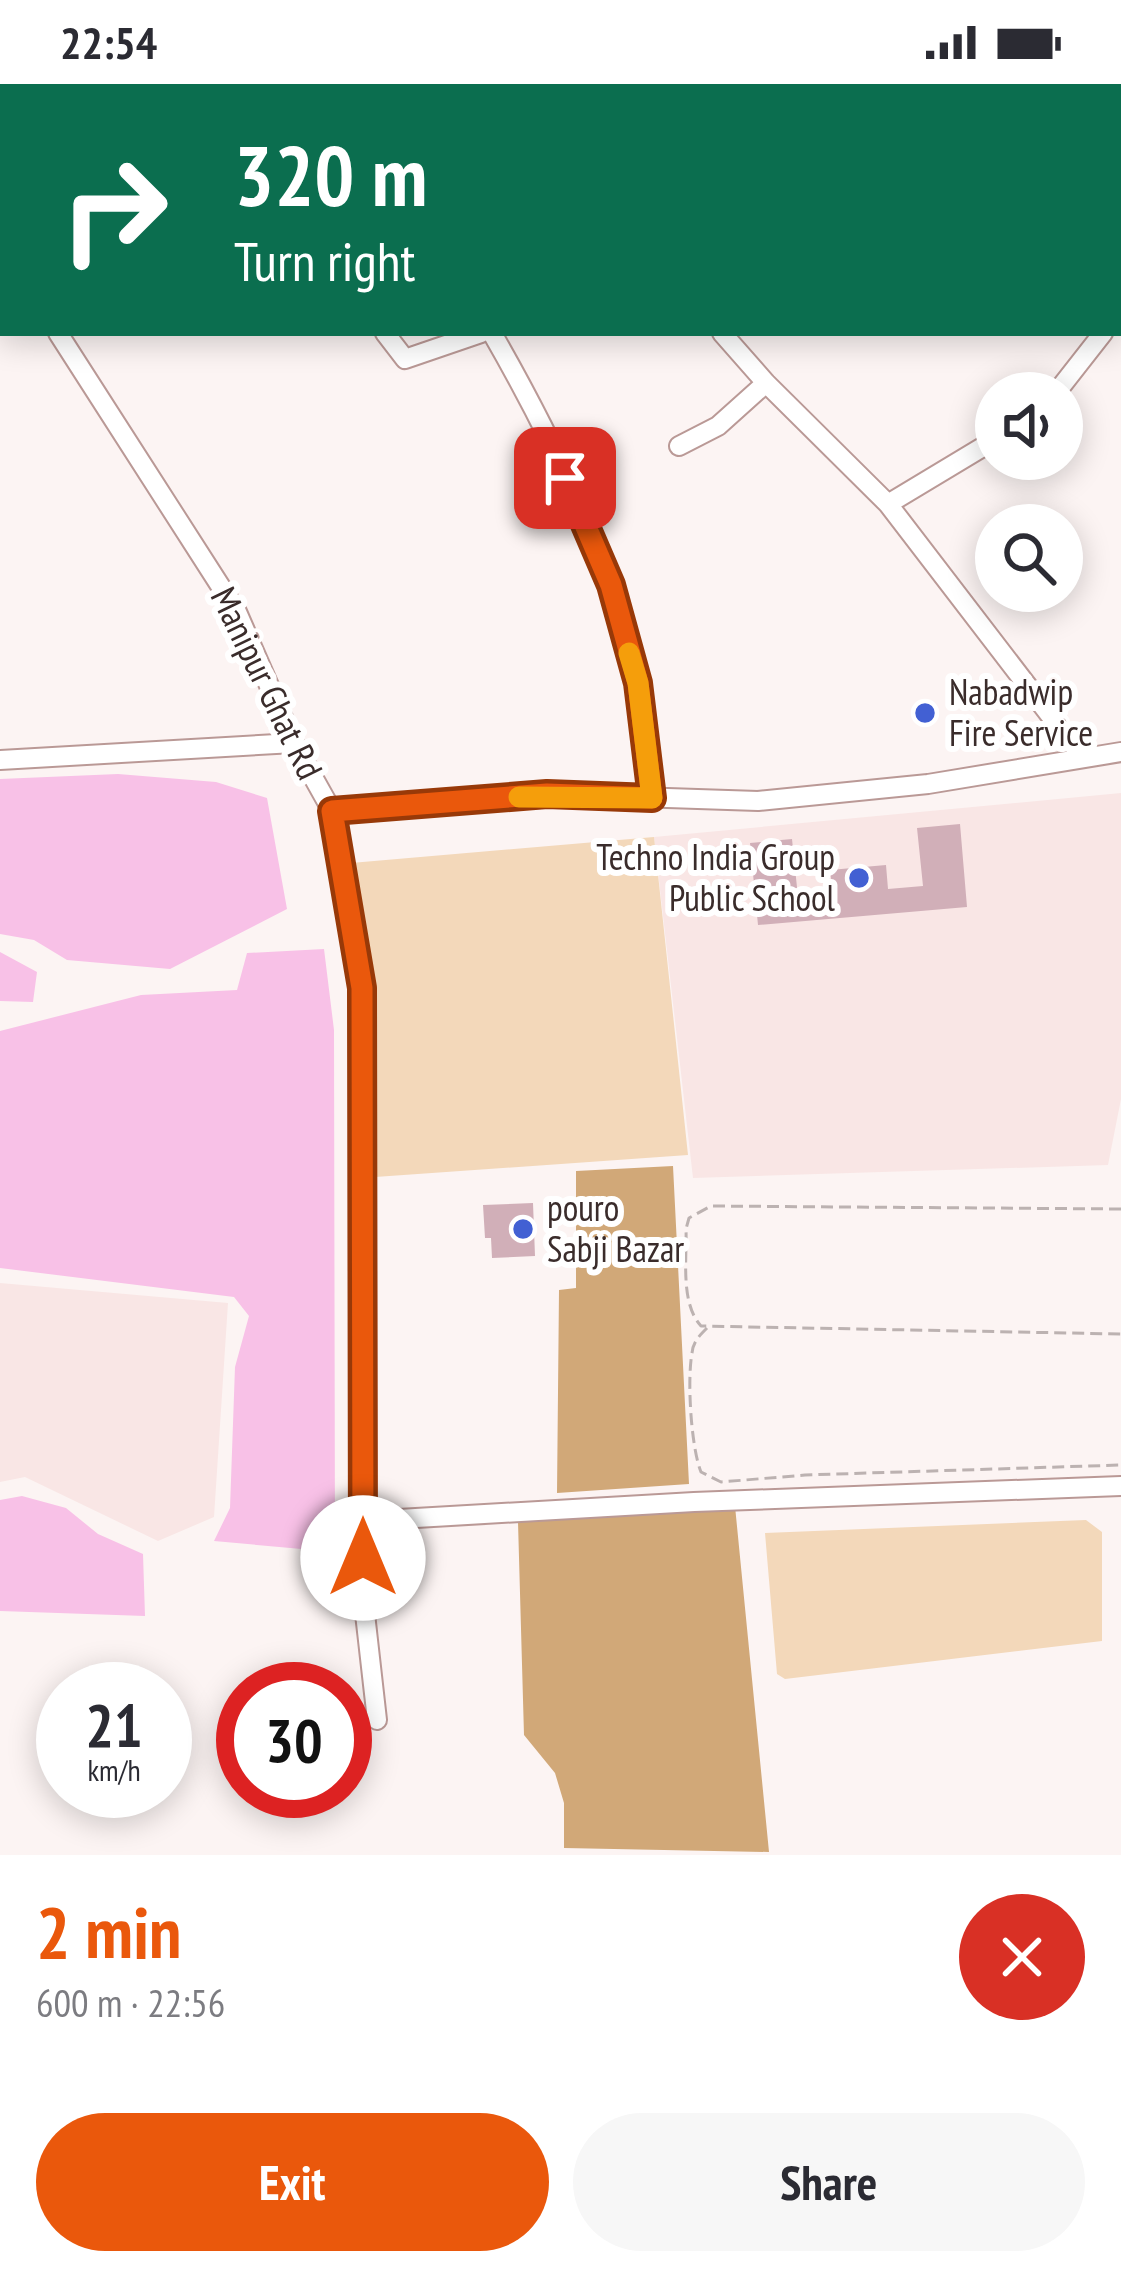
<!DOCTYPE html>
<html lang="en">
<head>
<meta charset="utf-8">
<style>
	body { margin:0; font-family:"PT Sans Narrow",sans-serif; background:#f7f7f7; color:#2b2b33; height:100vh; display:flex; flex-direction:column; font-size:45px; white-space:nowrap }
	* { box-sizing:border-box; margin:0 }
	p { font-size:39px; color:#7c7c81 }
	.icon { flex:none; width:66px; height:66px; fill:none; stroke:currentColor; stroke-width:2; stroke-linecap:round; stroke-linejoin:round }
	.map { position:relative; height:1771px; overflow:hidden }
	.sheet { display:flex; flex-direction:column; background:#fff; flex:1 }
	.sheet>* { flex:none }
	.top-card { position:absolute; left:0px; top:0px; width:1122px; height:252px; box-shadow:0 6px 30px #0003; background:#0b6e4f; color:#fff; overflow:hidden }
	.controls { position:absolute; left:975px; top:288px; display:grid; gap:24px }
	.controls a { display:grid; place-items:center; width:108px; height:108px; border-radius:50%; background:#fff; box-shadow:0 6px 30px #0003; font-size:60px }
	.speed { position:absolute; left:36px; top:1578px; display:flex; gap:24px; font-size:60px; font-weight:700; text-align:center }
	.speed>* { display:grid; place-content:center; width:156px; height:156px; border-radius:50%; background:#fff; box-shadow:0 6px 30px #0003; line-height:1 }
	.speed small { font-size:30px; font-weight:400 }
	.speed .limit { border:18px solid #d22; background:#fff; color:#111 }
	.pin { position:absolute; display:grid; place-items:center; width:102px; height:102px; color:#fff; margin:-51px; border-radius:24px; box-shadow:0 6px 18px #0006 }
	.me { position:absolute; width:132px; margin:-66px; rotate:0deg; stroke-linejoin:round; filter:drop-shadow(0 0 9px #0008) }
	.turn { display:flex; align-items:center; gap:42px; height:252px; padding:0 36px; font-size:54px }
	.turn .icon { width:156px; height:156px; stroke-width:2.5 }
	.turn b { display:block; font-size:84px; line-height:102px }
	.round { display:grid; place-items:center; flex:none; width:126px; height:126px; border-radius:63px; background:#f7f7f7 }
	.head { display:flex; align-items:center; justify-content:space-between; height:204px; padding:0 36px }
	h1 { font-size:72px; font-weight:700; line-height:90px; color:#ea580c }
	.cta { display:flex; gap:24px; margin-top:auto; padding:24px 36px }
	.cta a { flex:1; height:138px; border-radius:72px; background:#ea580c; color:#fff; font-size:48px; font-weight:700; line-height:138px; text-align:center }
	.cta a+a { background:#f7f7f7; color:#2b2b33 }
	.status { display:flex; justify-content:space-between; align-items:center; height:84px; padding:0 60px; background:#fff; direction:ltr }
	.status svg { height:33px; fill:currentColor }
	.map>svg:first-child { display:block }
</style>
</head>
<body>
<div class="status"><b>22:54</b><svg viewBox="0 0 49 12"><path d="M0 12V9h3v3zM5 12V6h3v6zM10 12V3h3v9zM15 12V0h3v12zM26 1h20v11H26zM47 4h2v5h-2z"/></svg></div>
<div class="map">
<svg width="1121" height="1771" viewBox="0 0 1121 1771">
	<rect width="100%" height="100%" fill="#fcf4f3"/>
	<path fill="#f9e6e5" d="M 1121,709 L 1121,1015 L 1108,1081 L 693,1094 L 654,753 Z
		M 0,1199 L 228,1219 L 214,1433 L 158,1457 L 25,1393 L 0,1398 Z"/>
	<path fill="#f3d8ba" d="M 654,753 L 688,1071 L 361,1094 L 362,904 L 347,822 L 351,779 Z
		M 1086,1436 L 1102,1448 L 1102,1557 L 785,1595 L 777,1590 L 765,1449 Z"/>
	<path fill="#d1a878" d="M 673,1082 L 689,1400 L 557,1409 L 559,1206 L 576,1204 L 576,1087 Z
		M 735,1422 L 769,1768 L 564,1764 L 564,1719 L 555,1689 L 524,1651 L 518,1438 Z"/>
	<path fill="#f8c1e7" d="M 118,690 L 216,698 L 267,714 L 287,825 L 170,885 L 67,876 L 34,856 L 0,850 L 0,695 Z
		M 324,865 L 334,946 L 335,1468 L 214,1457 L 230,1424 L 235,1283 L 249,1232 L 234,1213 L 0,1184 L 0,947 L 141,911 L 237,906 L 247,869 Z
		M 0,868 L 37,888 L 33,918 L 0,917 Z
		M 22,1412 L 66,1424 L 98,1450 L 143,1470 L 145,1532 L 0,1527 L 0,1416 Z"/>
	<path fill="#d1afb8" d="M 960,740 L 967,823 L 758,841 L 750,759 L 792,755 L 798,813 L 833,810 L 830,786 L 886,781 L 888,805 L 923,802 L 917,744 Z
		M 533,1119 L 535,1172 L 492,1174 L 491,1154 L 485,1154 L 483,1121 Z"/>
	<g fill="none" stroke-linecap="round" stroke-linejoin="round">
		<defs>
			<path id="minor" d="M 275,0 L 276,3
				M 530,0 L 532,3
				M 234,3 L 240,0
				M 961,3 L 964,0
				M 1119,32 L 1121,30
				M 0,111 L 3,110
				M 0,159 L 3,164
				M 1119,229 L 1121,226
				M 58,249 L 237,528 L 294,659 L 332,727 L 362,904 L 363,1512 L 377,1636
				M 385,249 L 405,275 L 481,249
				M 492,249 C 554,357 610,474 637,596 C 645,634 647,675 652,714
				M 722,249 L 766,299 L 888,420 L 1082,673
				M 1056,309 L 1103,249
				M 679,362 L 718,342 L 766,299
				M 888,420 L 996,355
				M 0,676 L 294,659
				M 332,727 L 547,710 L 758,717 L 928,700 L 1121,668
				M 364,1437 L 694,1418 L 1121,1402"/>
		</defs>
		<use href="#minor" stroke="#ba9996" stroke-width="22"/>
		<path stroke="#bcb2b1" stroke-width="3" stroke-dasharray="12 6" stroke-linecap="butt" d="M 1111,0 L 1114,3
			M 1119,9 L 1121,11
			M 1119,108 L 1121,106
			M 1121,1125 L 711,1122 L 689,1134 L 686,1145 C 687,1174 680,1219 701,1242 L 1121,1250
			M 707,1244 C 699,1252 693,1258 692,1269 C 687,1296 691,1363 701,1388 L 721,1398 L 805,1391 L 1121,1381"/>
		<use href="#minor" stroke="#fff" stroke-width="18"/>
	</g>
	<g fill="none" stroke-linecap="round" stroke-linejoin="round">
		<defs>
			<path id="route" d="M 363,1474 L 362,904 L 332,727 L 547,710 L 652,714 L 638,599 L 611,501 L 565,394"/>
		</defs>
		<use href="#route" stroke="#983908" stroke-width="30"/>
		<use href="#route" stroke="#ea580c" stroke-width="21"/>
		<path stroke="#f59e0b" stroke-width="21" d="M 519,713 L 652,714 L 638,599 L 629,569"/>
	</g>
	<g fill="#4260d3" stroke="#fff" stroke-width="4.5">
		<circle cx="925" cy="629" r="12"/>
		<circle cx="859" cy="794" r="12"/>
		<circle cx="523" cy="1145" r="12"/>
	</g>
	<g text-anchor="middle" stroke-width="12" stroke-linejoin="round" paint-order="stroke">
		<g font-size="36" fill="#3a2c2b" stroke="#fff">
			<text transform="translate(267 599) rotate(64)" y="13">Manipur Ghat Rd</text>
		</g>
		<g font-size="36" fill="#3a2c2b" stroke="#fff" text-anchor="start">
			<text x="949" y="621">Nabadwip<tspan x="949" dy="41">Fire Service</tspan></text>
			<text x="835" y="786" text-anchor="end">Techno India Group<tspan x="835" dy="41">Public School</tspan></text>
			<text x="547" y="1137">pouro<tspan x="547" dy="41">Sabji Bazar</tspan></text>
		</g>
	</g>
</svg>
<div class="controls">
<a><svg class="icon" aria-label="sound" viewBox="0 0 24 24"><path d="M4 9h4l5-4v14l-5-4H4zM17 9q2 3 0 6"/></svg></a>
<a><svg class="icon" aria-label="search" viewBox="0 0 24 24"><circle cx="10" cy="10" r="6"/><path d="M15 15l6 6"/></svg></a>
</div>
<div class="speed"><div>21<small>km/h</small></div><div class="limit">30</div></div>
<div class="pin" style="left:565px;top:394px;background:#d93025"><svg class="icon" aria-label="arrive" viewBox="0 0 24 24"><path d="M6 21V4h12l-3 4 3 4H6"/></svg></div>
<svg class="me" style="left:363px;top:1474px" viewBox="-20 -20 40 40"><circle r="19" fill="#fff"/><path d="M0-13L10 11 0 6-10 11z" fill="#ea580c"/></svg>
<div class="top-card">
<div class="turn"><svg class="icon" aria-label="right" viewBox="0 0 24 24"><path d="M7 20v-9h11M14 6l5 5-5 5"/></svg><div><b>320 m</b>Turn right</div></div>
</div>
</div>
<section class="sheet">
<div class="head"><div><h1>2 min</h1><p>600 m · 22:56</p></div><a class="round" style="background:#d93025;color:#fff"><svg class="icon" aria-label="close" viewBox="0 0 24 24"><path d="M6 6l12 12M18 6L6 18"/></svg></a></div>
<div class="cta"><a>Exit</a><a>Share</a></div>
</section>
</body>
</html>
